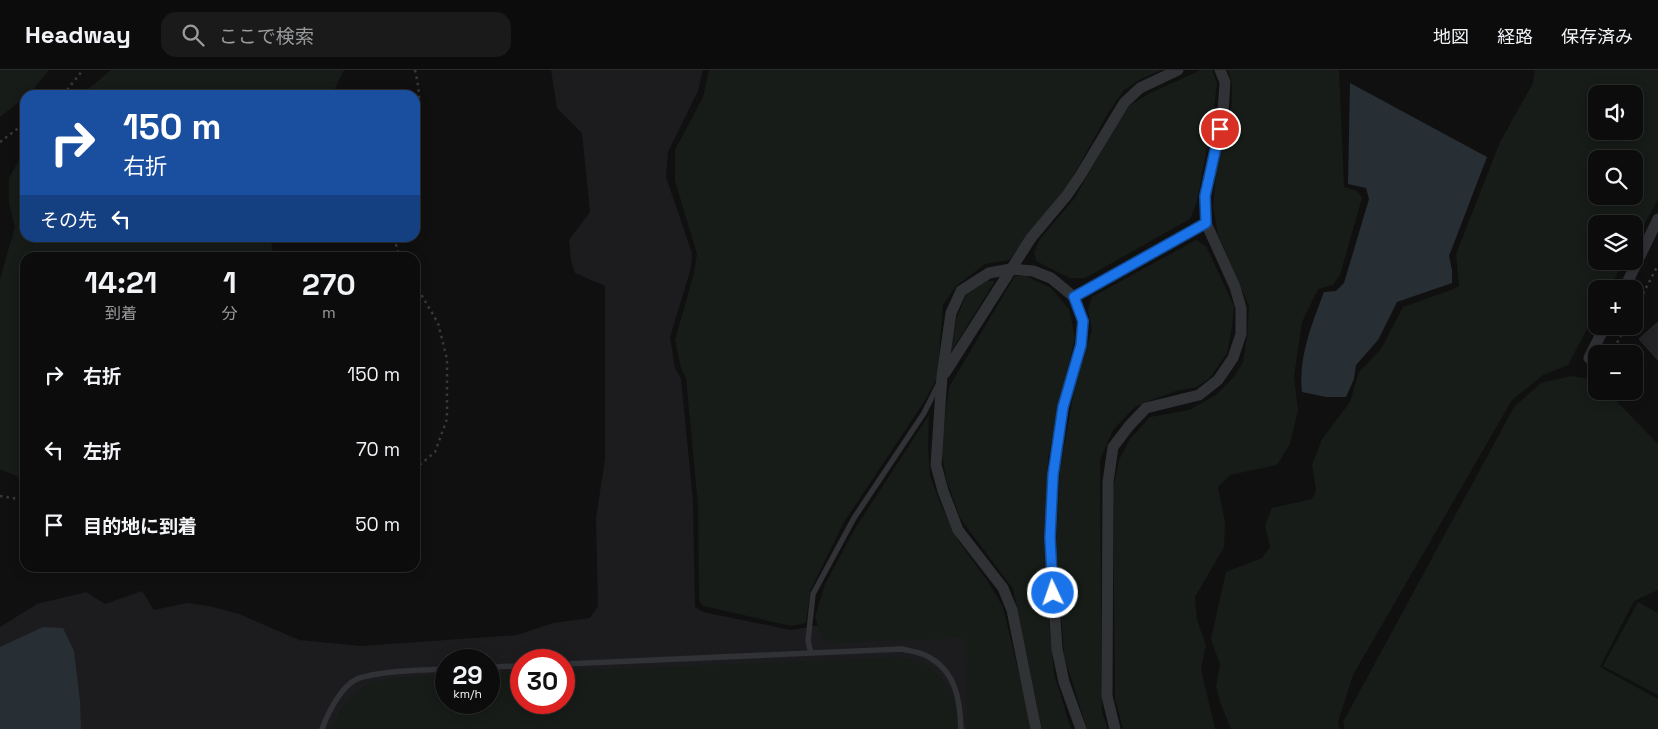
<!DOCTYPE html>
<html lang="ja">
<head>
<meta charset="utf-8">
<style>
	body { margin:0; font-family:"Space Grotesk","Noto Sans JP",sans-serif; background:#1a1a1b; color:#f1f3f6; height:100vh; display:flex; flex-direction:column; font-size:19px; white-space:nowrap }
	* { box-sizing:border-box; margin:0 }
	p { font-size:16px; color:#9a9b9d }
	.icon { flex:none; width:28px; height:28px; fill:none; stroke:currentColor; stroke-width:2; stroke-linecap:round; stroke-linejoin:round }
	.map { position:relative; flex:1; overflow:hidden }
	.sheet { position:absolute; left:20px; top:182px; width:400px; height:320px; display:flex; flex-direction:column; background:#0c0c0d; border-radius:15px; box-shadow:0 2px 12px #0003,0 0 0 1px #2c2c2e }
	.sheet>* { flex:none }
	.top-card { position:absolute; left:20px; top:20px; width:400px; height:152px; border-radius:15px; box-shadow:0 2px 12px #0003,0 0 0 1px #2c2c2e; background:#1a4fa0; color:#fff; overflow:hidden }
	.fabs { position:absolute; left:1588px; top:15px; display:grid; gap:10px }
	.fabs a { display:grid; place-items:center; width:55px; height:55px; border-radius:10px; background:#0c0c0d; box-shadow:0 2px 12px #0003,0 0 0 1px #2c2c2e; font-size:25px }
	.speed { position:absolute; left:435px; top:579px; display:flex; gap:10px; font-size:25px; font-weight:700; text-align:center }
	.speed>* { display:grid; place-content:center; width:65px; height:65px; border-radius:50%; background:#0c0c0d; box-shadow:0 2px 12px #0003,0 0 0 1px #2c2c2e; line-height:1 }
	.speed small { font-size:12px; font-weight:400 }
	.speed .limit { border:8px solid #d22; background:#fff; color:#111 }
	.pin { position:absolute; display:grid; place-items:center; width:42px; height:42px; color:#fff; margin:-21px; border:2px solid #fff; border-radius:50%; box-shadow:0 1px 5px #0007 }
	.me { position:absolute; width:55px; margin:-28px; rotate:357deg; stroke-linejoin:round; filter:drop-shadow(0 0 4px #0008) }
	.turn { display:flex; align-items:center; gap:18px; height:105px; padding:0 20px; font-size:22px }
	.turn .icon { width:65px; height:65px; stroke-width:2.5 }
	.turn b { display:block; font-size:35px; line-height:42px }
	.then { display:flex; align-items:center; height:48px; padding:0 20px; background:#0003; gap:10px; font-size:19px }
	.eta { display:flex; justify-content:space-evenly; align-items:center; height:85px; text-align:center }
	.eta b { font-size:30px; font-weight:800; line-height:35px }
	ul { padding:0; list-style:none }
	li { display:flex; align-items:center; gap:15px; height:75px; padding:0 20px }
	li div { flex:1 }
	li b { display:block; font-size:19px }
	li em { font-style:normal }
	header { display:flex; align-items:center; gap:30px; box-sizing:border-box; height:70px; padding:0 25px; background:#0c0c0d; border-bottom:1px solid #2c2c2e }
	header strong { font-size:24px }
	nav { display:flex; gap:28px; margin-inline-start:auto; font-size:18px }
	.search { width:350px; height:45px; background:#1a1a1b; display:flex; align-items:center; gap:12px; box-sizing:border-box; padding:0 18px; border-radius:15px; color:#9a9b9d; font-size:19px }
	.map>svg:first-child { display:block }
</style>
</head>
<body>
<header>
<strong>Headway</strong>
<div class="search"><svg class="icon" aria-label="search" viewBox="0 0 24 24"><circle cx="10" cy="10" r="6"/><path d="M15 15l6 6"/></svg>ここで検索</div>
<nav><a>地図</a><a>経路</a><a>保存済み</a></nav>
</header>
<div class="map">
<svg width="1658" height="659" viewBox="0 0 1658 659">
	<rect width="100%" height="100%" fill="#101011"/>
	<path fill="#1c1c1e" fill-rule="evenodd" d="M 551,0 L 703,0 L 698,21 L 668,82 L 666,107 L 692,183 L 691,198 L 670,267 L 675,298 L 681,309 L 693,431 L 695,537 L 703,542 L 791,560 L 838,552 L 967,556 L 1002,659 L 0,659 L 0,557 L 37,534 L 86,522 L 105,534 L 142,521 L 154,540 L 187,533 L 209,536 L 239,544 L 299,570 L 361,576 L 517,565 L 553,553 L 590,548 L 598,536 L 596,448 L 605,389 L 605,216 L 575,203 L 571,190 L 569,170 L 590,142 L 582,63 L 557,38 ZM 446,590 L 489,590 L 489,632 L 446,632 ZM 521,590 L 564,590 L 564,632 L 521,632 Z"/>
	<path fill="#171c18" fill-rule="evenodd" d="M 0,0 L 49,0 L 30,23 L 25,25 L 25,27 L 0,47 Z
		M 111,0 L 344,0 L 334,20 L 334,25 L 81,25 Z
		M 709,0 L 1162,0 L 1141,9 L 1124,20 L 1108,43 L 1070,112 L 1009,190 L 985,194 L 956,216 L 943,235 L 937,308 L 924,332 L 844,452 L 810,521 L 806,553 L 791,556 L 703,536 L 699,531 L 698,435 L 686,308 L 681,298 L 675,270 L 694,203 L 697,184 L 675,111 L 675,80 L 703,27 Z
		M 1201,0 L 1212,0 L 1217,13 L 1214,39 L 1197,132 L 1190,149 L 1085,208 L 1070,208 L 1036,191 L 1034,182 L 1040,169 L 1074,129 L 1126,38 L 1148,24 Z
		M 1228,0 L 1339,0 L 1344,117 L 1357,121 L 1362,128 L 1340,205 L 1333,215 L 1318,219 L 1302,252 L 1294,307 L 1298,340 L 1290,374 L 1277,395 L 1230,405 L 1218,417 L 1225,452 L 1224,477 L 1195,527 L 1197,550 L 1206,575 L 1201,599 L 1215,659 L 1123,659 L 1115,629 L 1113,420 L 1119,390 L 1130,369 L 1150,347 L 1189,340 L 1216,325 L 1233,308 L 1243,292 L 1247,266 L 1249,236 L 1218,165 L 1213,136 L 1216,102 L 1232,34 L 1232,14 Z
		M 1535,0 L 1658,0 L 1658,129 L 1634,174 L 1634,154 L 1596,154 L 1596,191 L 1624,191 L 1609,219 L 1596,219 L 1596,242 L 1568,295 L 1543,305 L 1512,330 L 1353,605 L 1338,652 L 1340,659 L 1231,659 L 1221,635 L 1216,616 L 1220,595 L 1211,569 L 1226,502 L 1262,488 L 1270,477 L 1265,455 L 1272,438 L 1312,429 L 1316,421 L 1312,395 L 1322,369 L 1350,332 L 1359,302 L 1381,279 L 1403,237 L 1451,220 L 1459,216 L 1456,184 L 1500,72 L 1533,13 ZM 1596,24 L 1634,24 L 1634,61 L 1596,61 ZM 1596,89 L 1634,89 L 1634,126 L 1596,126 Z
		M 25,79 L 25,168 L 271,168 L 273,187 L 25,188 L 25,410 L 0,399 L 0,209 L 15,157 L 9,133 L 9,108 Z
		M 1196,170 L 1206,176 L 1234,236 L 1232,257 L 1227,283 L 1210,308 L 1197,317 L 1176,321 L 1136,336 L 1113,360 L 1100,390 L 1102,642 L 1108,659 L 1087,659 L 1064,586 L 1056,472 L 1060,398 L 1075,316 L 1092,260 L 1088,240 L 1092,227 Z
		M 1015,206 L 1026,206 L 1051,218 L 1069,239 L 1075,267 L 1048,388 L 1046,515 L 1054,604 L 1071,659 L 1042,659 L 1013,519 L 960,448 L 946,409 L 941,378 L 949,317 Z
		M 986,211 L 995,211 L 951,282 L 957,247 L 966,225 Z
		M 1571,306 L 1596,310 L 1596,321 L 1607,321 L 1658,374 L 1658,520 L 1634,531 L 1600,597 L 1658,629 L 1658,659 L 1345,659 L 1343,652 L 1514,337 L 1541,313 Z
		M 929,345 L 928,377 L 930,406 L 941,435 L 959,472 L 987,510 L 1003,537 L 1025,629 L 1031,659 L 968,659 L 964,568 L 824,573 L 815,547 L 825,514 L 856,457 Z
		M 1638,532 L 1658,543 L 1658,625 L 1603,596 Z
		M 902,587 L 925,594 L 943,609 L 954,626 L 957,638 L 957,659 L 332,659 L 341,638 L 361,618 L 374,612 L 391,608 L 446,605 L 446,632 L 489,632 L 489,604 L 521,602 L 521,632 L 564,632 L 564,601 Z"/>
	<path fill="#272e34" d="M 1350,13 L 1487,87 L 1449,186 L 1452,200 L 1452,213 L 1397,232 L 1378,270 L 1356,295 L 1354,309 L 1346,327 L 1326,327 L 1302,322 C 1298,287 1312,254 1324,222 L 1336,221 L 1344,213 L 1369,129 L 1366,118 L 1348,114 Z
		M 43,557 L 63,558 L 74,581 L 80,631 L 81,659 L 0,659 L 0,577 Z"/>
	<path fill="#232325" stroke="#2a2a2d" d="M 1658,252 L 1658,290 L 1639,269 Z"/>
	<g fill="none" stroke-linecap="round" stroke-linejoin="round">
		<path stroke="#37393d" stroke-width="2.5" stroke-dasharray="2.5 4" stroke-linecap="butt" d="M 415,0 C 420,22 421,40 415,62
			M 63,25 L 83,0
			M 0,72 L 25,53
			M 394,168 L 400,188
			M 415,214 L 438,253 L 447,289 L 447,349 L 435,382 L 415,399
			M 1634,241 L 1658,195
			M 1611,284 L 1626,256
			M 0,426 L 25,430"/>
		<path stroke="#313236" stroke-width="5.5" d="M 811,583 L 808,571 L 813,524 L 854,448 L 924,343 L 938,315
			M 564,594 L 902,579 C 910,581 918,582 925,585 C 956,600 960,629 961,659
			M 489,597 L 521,596
			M 322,659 C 328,643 341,616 357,609 C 361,607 368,606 372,605 C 397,600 422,600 446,599"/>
		<path stroke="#313236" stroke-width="11" d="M 1624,219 L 1658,149
			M 1074,227 L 1206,153
			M 1589,288 L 1605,256
			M 945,303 L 1031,168 L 1067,125 L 1080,106 L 1124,33 L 1140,18 L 1178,0
			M 1036,659 L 1012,540 L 1003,518 L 958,460 L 943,421 L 936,395 L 942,306 L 951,243 L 961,221 L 989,203 L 1011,199 L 1033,201 L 1051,208 L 1074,227 L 1083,251 L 1081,275 L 1063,337 L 1053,405 L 1050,468 L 1057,579 L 1064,612 L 1081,659
			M 1115,659 L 1107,626 L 1108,412 L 1113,377 L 1129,356 L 1146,338 L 1199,325 L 1218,310 L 1233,288 L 1241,264 L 1241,238 L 1235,217 L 1206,153 L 1205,126 L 1223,42 L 1225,12 L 1220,0"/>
	</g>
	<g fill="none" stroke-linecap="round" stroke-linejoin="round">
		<defs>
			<path id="route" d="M 1053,523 L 1050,468 L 1053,405 L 1063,337 L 1081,275 L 1083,251 L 1074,227 L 1206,153 L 1205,126 L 1220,59"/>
		</defs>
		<use href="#route" stroke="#114b97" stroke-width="12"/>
		<use href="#route" stroke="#1a73e8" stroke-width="9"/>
	</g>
</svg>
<div class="fabs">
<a><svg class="icon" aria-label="sound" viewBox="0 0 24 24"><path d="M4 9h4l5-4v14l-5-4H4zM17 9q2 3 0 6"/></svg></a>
<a><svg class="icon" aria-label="search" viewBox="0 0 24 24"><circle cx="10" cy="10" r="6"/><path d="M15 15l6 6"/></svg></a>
<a><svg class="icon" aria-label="layers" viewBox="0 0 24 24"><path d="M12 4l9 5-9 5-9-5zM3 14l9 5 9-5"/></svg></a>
<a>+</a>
<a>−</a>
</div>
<div class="speed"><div>29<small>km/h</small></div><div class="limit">30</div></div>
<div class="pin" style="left:1220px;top:59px;background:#d93025"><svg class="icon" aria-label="arrive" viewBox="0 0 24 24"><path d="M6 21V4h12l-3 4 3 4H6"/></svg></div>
<svg class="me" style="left:1053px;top:523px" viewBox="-20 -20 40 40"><circle r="17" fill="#1a73e8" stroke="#fff" stroke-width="3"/><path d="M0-11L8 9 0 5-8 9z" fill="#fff"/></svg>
<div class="top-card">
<div class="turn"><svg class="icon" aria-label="right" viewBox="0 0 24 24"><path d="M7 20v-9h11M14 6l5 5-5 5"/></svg><div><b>150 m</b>右折</div></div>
<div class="then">その先<svg class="icon" aria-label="left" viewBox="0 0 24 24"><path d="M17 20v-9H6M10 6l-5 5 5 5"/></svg></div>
</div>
<section class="sheet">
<div class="eta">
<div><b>14:21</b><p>到着</p></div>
<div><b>1</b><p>分</p></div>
<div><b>270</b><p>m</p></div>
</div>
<ul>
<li><svg class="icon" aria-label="right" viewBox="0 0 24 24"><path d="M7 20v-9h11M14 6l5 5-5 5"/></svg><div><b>右折</b></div><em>150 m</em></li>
<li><svg class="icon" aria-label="left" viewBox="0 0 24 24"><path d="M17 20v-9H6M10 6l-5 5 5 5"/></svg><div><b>左折</b></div><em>70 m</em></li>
<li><svg class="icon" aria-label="arrive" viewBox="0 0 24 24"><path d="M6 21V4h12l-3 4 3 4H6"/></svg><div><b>目的地に到着</b></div><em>50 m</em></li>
</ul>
</section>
</div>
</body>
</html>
